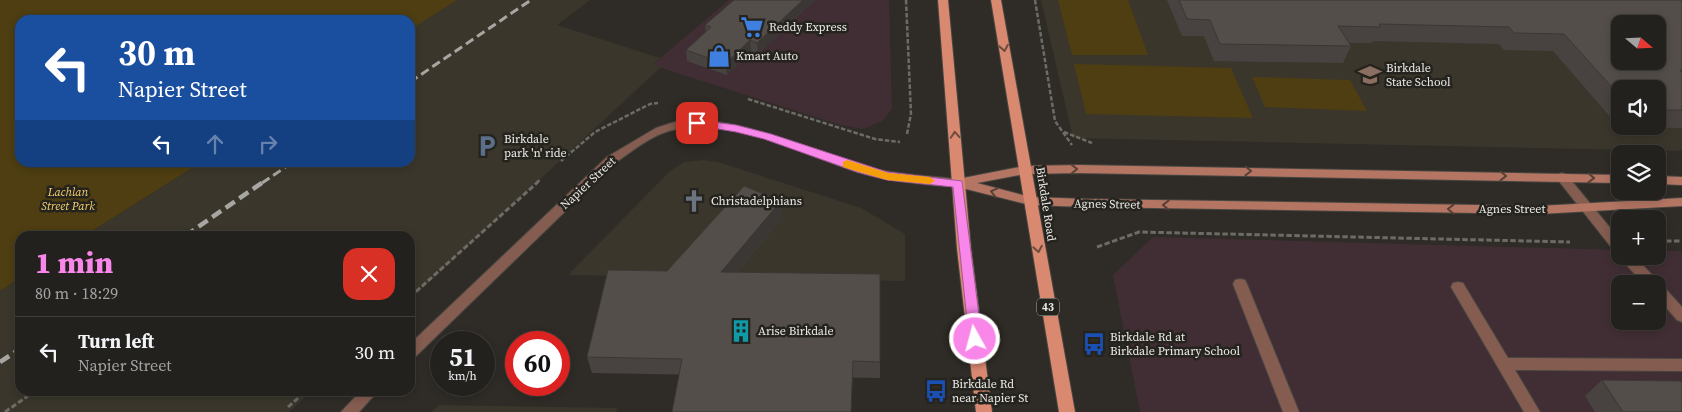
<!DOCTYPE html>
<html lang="en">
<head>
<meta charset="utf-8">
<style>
	body { margin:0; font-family:"Source Serif 4",serif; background:#2f2e2a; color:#f1f3f6; height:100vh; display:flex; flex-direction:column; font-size:19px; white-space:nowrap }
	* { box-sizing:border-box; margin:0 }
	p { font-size:16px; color:#a3a3a4 }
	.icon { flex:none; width:28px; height:28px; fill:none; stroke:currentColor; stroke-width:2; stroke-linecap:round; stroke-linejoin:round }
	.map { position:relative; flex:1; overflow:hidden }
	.sheet { position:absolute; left:15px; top:231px; width:400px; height:165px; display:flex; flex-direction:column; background:#23211d; border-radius:15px; box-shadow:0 2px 8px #0003,0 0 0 1px #403e3b }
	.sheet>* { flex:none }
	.guide { position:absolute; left:15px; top:15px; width:400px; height:152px; border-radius:15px; box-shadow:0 2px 8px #0003,0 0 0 1px #403e3b; background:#1a4fa0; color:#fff; overflow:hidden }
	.needle { width:32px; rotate:109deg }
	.buttons { position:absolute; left:1611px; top:15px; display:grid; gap:10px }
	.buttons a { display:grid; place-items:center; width:55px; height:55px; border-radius:10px; background:#23211d; box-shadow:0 2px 8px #0003,0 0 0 1px #403e3b; font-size:25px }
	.speed { position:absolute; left:430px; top:331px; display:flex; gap:10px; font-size:25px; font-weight:700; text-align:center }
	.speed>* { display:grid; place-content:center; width:65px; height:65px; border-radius:50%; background:#23211d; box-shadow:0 2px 8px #0003,0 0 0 1px #403e3b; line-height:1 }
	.speed small { font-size:12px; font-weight:400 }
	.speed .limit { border:8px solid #d22; background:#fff; color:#111 }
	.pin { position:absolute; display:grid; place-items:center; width:42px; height:42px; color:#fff; margin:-21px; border-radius:10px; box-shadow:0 2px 8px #0006 }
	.me { position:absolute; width:55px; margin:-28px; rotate:353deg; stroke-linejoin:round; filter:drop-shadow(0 0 4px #0008) }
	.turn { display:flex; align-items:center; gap:18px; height:105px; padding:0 20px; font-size:22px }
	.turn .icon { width:65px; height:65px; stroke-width:2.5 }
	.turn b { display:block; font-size:35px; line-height:42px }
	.lanes { display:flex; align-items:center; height:48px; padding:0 20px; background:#0003; justify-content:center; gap:25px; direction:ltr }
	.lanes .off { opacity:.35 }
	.round { display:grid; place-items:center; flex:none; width:52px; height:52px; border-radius:15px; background:#2f2e2a }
	.overview { display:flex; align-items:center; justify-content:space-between; height:85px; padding:0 20px }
	h1 { font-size:30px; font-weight:800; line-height:38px; color:#f987e9 }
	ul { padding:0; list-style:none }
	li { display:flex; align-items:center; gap:15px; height:70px; padding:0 20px; border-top:1px solid #403e3b }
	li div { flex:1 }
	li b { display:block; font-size:19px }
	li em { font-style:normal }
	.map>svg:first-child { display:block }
</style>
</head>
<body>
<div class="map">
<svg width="1682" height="412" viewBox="0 0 1682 412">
	<rect width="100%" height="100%" fill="#2f2c27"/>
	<path fill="#412e35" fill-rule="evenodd" d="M 729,0 L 889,0 L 892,109 L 882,121 L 863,129 L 840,125 L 652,65 Z
		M 1153,237 L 1620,250 L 1620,256 L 1658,256 L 1658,251 L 1680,251 L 1682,254 L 1682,412 L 1140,412 L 1113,275 ZM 1620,284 L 1658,284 L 1658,321 L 1620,321 Z"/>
	<path fill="#3a362b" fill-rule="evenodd" d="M 457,0 L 590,0 L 557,25 L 660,58 L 653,64 L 661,67 L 410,300 L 410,236 L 84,236 L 200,163 L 410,162 L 410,30 Z
		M 1041,0 L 1682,0 L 1682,151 L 1073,138 ZM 1620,24 L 1658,24 L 1658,61 L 1620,61 ZM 1620,89 L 1658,89 L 1658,126 L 1620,126 Z
		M 703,160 L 718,162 L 861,208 L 905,234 L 905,281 L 568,275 L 670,171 L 684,162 Z
		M 20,278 L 20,391 L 312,391 L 289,412 L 0,412 L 0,291 Z
		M 439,405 L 617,408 L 616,412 L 431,412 Z"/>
	<path fill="#4e3e11" d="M 0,0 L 457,0 L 410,30 L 410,20 L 20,20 L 20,162 L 200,163 L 84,236 L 20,236 L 20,278 L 0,291 Z
		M 1058,0 L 1128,0 L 1148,55 L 1072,55 Z
		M 1074,64 L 1231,68 L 1253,118 L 1086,114 Z
		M 1252,77 L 1350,80 L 1367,111 L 1265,107 Z"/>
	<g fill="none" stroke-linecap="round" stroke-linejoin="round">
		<defs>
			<path id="lane" d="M 1562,173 L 1566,174 L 1620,240 L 1620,254 L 1615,252 L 1558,180 L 1556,177 L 1558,174 Z
				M 1620,255 L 1634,256 L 1657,280 L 1658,285 L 1663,286 L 1682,307 L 1682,322 L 1677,320 L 1658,298 L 1658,284 L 1644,284 L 1621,259 Z
				M 1240,279 L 1245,280 L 1247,284 L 1299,412 L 1283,412 L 1233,284 L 1235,280 Z
				M 1458,282 L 1463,283 L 1508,358 L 1682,359 L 1682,371 L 1515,370 L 1540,412 L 1524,412 L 1451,287 L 1453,283 Z"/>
			<path id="street" d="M 701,120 C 761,125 813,152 870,168 C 899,175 929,176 958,179 L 964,183 L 958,187 C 924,184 890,182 857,172 C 800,154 740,118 678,129 C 655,132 634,150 615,163 L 415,357 L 410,359 L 410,344 L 607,157 L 656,128 L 678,121 Z
				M 361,391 L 378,391 L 359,412 L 341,412 Z"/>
			<path id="secondary" d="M 1078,165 L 1620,175 L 1620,183 L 1078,173 L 1025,174 L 977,183 L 1030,197 L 1086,199 L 1539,206 L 1682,198 L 1682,206 L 1539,214 L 1086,207 L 1030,205 L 954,186 L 952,183 L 958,179 L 1025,166 Z
				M 1658,176 L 1682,177 L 1682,185 L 1658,184 Z"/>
			<path id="primary" d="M 938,0 L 948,0 L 971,249 L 992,412 L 976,412 L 957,249 Z
				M 991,0 L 1001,0 L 1075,412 L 1059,412 Z"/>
		</defs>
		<use href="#lane" stroke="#4a4742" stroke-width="2"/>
		<use href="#street" stroke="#4a4742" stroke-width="2"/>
		<use href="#secondary" stroke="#4a4742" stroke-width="2"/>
		<use href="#primary" stroke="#4a4742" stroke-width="2"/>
		<path stroke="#6d6b66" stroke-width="2.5" stroke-dasharray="4.5 2" stroke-linecap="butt" d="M 906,0 L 911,114 L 907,134
			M 1035,0 L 1055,121 L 1072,145
			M 748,99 L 875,139 L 900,142
			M 1064,132 L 1092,143
			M 1645,146 L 1653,154
			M 561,161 L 595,132 L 650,104 L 658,103
			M 536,183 L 540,180"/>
		<path stroke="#6d6b66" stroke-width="3" stroke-dasharray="5.5 2.5" stroke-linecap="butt" d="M 1658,241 L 1682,241
			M 1097,247 L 1139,232 L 1570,242
			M 410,297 L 538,182
			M 288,407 L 306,391
			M 5,412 L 35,391"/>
		<use href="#lane" fill="#845c50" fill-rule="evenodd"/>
		<use href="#street" fill="#845c50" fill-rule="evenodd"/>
		<use href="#secondary" fill="#b47663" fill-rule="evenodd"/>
		<use href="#primary" fill="#da8971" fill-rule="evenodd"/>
		<path stroke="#a8a6a2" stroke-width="3" stroke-dasharray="9 4.5" stroke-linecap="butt" d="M 410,82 L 531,0
			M 262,183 L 293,162"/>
		<path stroke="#a8a6a2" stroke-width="4.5" stroke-dasharray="11 5.5" stroke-linecap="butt" d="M 185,236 L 263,182
			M 0,362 L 20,349"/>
	</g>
	<path fill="#484340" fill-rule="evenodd" d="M 734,0 L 815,0 L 758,54 L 751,52 L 727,75 L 687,61 L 686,50 L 706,32 L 705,25 Z
		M 1167,0 L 1682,0 L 1682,128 L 1619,127 L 1553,51 L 1504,50 L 1499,44 L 1373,41 L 1372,43 L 1349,43 L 1351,46 L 1343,63 L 1214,61 L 1204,36 L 1182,36 ZM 1620,89 L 1658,89 L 1658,126 L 1620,126 Z
		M 783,217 L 737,272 L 880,362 L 880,378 L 592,373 L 587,357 L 667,271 Z
		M 1602,380 L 1682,412 L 1595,412 L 1585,396 Z"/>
	<path fill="#3b3734" d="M 803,0 L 815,0 L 758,54 L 757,43 Z
		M 750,40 L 751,52 L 727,75 L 725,64 Z
		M 781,201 L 783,217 L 723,288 L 721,272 Z"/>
	<path fill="#544e4a" stroke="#3b3734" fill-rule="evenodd" d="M 734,0 L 803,0 L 757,43 L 750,40 L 725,64 L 686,50 L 711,27 L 705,25 Z
		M 1179,0 L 1682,0 L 1682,70 L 1680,70 L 1682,73 L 1682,110 L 1658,110 L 1658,89 L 1620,89 L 1620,96 L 1564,34 L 1514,33 L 1509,27 L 1379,24 L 1380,27 L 1338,26 L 1351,46 L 1220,44 L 1210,20 L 1187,19 ZM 1620,24 L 1658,24 L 1658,61 L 1620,61 Z
		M 744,186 L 781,201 L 721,272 L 880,274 L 880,362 L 853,361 L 851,412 L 672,412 L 682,359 L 587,357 L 608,270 L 667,271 Z
		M 1602,380 L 1680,381 L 1682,382 L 1682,412 L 1623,412 Z"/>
	<defs><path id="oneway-chevron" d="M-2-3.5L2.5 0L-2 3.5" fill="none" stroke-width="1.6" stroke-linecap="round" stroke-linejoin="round" transform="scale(1.25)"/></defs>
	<g stroke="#6d4c3f">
		<use href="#oneway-chevron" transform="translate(1004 48) rotate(80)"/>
		<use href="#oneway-chevron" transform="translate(955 135) rotate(-94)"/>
		<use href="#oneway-chevron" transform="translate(1038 249) rotate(80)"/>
	</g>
	<g stroke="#574036">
		<use href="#oneway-chevron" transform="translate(1074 169) rotate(-1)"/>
		<use href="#oneway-chevron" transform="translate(1248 171) rotate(1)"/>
		<use href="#oneway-chevron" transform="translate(1503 176) rotate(1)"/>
		<use href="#oneway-chevron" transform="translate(1591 178) rotate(2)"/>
		<use href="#oneway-chevron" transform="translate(994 192) rotate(-166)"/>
		<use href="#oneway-chevron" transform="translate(1166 205) rotate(-179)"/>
		<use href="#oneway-chevron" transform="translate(1451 209) rotate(-179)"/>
	</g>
	<path fill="#f987e9" stroke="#a25897" d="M 697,120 L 736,125 L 771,134 L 887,172 L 962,181 L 982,339 L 980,342 L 971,342 L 969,339 L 953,187 L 887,180 L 857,172 L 764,139 L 736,132 L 694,125 L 692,123 Z"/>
	<path fill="#f59e0b" d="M 847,160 L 888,173 L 930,177 L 935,181 L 930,184 L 887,180 L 843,167 L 843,162 Z"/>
	<defs>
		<symbol id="supermarket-bare" viewBox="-9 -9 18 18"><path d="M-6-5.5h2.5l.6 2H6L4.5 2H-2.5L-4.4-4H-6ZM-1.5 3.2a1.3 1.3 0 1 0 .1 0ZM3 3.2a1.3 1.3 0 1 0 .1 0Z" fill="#3f7fe0" stroke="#25231d" stroke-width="2.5" paint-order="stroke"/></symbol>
		<symbol id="shop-bare" viewBox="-9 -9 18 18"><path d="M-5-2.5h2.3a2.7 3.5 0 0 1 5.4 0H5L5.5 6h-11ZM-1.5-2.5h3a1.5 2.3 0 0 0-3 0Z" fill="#3f7fe0" stroke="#25231d" stroke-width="2.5" paint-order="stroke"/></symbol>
		<symbol id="school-bare" viewBox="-9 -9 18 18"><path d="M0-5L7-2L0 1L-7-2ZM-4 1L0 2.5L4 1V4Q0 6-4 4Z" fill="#8d6e63" stroke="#25231d" stroke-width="2.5" paint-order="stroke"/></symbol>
		<symbol id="parking-bare" viewBox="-9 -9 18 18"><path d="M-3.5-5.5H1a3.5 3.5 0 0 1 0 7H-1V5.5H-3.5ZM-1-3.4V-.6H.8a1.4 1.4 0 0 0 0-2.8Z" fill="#5c6f8a" stroke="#25231d" stroke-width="2.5" paint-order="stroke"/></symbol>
		<symbol id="church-bare" viewBox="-9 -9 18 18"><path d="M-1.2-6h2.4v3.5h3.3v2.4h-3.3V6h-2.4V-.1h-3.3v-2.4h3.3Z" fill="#6b7280" stroke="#25231d" stroke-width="2.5" paint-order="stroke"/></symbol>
		<symbol id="building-bare" viewBox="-9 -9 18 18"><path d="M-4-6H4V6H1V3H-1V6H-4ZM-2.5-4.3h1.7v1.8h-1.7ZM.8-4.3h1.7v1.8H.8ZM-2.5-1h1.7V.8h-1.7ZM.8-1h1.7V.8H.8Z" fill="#0f9aa8" stroke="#25231d" stroke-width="2.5" paint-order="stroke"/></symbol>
		<symbol id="bus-bare" viewBox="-9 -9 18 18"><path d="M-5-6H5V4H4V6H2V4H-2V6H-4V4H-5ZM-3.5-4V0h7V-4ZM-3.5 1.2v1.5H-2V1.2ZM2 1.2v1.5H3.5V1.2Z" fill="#1a4fb4" stroke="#25231d" stroke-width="2.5" paint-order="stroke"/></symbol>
	</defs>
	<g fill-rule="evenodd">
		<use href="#supermarket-bare" x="736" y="11" width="32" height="32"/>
		<use href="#shop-bare" x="703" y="40" width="32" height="32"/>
		<use href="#school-bare" x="1354" y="59" width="32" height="32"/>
		<use href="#parking-bare" x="471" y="130" width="32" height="32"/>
		<use href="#church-bare" x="678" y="185" width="32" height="32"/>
		<use href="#building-bare" x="725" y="315" width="32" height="32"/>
		<use href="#bus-bare" x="1078" y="328" width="32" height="32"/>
		<use href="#bus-bare" x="920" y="375" width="32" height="32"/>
	</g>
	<g text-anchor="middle" stroke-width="5" stroke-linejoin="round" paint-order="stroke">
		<rect fill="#25231d" stroke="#b1afab" stroke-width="1" x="1037" y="298.5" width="22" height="17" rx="4"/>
		<g font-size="11" font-weight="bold" fill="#edebe8">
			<text x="1048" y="311">43</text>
		</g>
		<g font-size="12" fill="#edebe8" stroke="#25231d" text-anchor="start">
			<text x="769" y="31">Reddy Express</text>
			<text x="736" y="60">Kmart Auto</text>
			<text x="1386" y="72">Birkdale<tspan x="1386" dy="14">State School</tspan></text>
			<text x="504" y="143">Birkdale<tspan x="504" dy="14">park 'n' ride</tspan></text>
			<text x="711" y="205">Christadelphians</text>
			<text x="758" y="335">Arise Birkdale</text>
			<text x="1110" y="341">Birkdale Rd at<tspan x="1110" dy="14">Birkdale Primary School</tspan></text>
			<text x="952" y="388">Birkdale Rd<tspan x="952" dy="14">near Napier St</tspan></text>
		</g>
		<g font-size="12" fill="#edebe8" stroke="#25231d">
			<text transform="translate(588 183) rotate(-43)" y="4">Napier Street</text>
			<text transform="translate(1046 204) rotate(81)" y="4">Birkdale Road</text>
			<text transform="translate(1107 204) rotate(1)" y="4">Agnes Street</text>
			<text x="1512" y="213">Agnes Street</text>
		</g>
		<g font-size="12" font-style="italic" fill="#f7d070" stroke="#25231d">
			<text x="68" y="196">Lachlan<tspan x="68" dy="14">Street Park</tspan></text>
		</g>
	</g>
</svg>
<div class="buttons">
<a><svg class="needle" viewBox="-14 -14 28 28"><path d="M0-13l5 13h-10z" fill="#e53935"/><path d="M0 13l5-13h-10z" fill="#a3a3a4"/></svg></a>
<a><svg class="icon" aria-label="sound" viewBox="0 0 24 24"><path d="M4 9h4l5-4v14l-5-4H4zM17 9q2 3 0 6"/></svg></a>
<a><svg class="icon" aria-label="layers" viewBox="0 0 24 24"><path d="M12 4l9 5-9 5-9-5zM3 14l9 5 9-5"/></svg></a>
<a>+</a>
<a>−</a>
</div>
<div class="speed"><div>51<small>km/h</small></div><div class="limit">60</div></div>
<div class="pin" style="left:697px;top:123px;background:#d93025"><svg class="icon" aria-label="arrive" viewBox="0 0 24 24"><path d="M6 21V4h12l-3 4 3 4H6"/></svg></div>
<svg class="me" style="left:975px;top:339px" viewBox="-20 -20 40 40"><circle r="17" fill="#f987e9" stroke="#fff" stroke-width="3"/><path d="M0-11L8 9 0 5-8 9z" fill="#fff"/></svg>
<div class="guide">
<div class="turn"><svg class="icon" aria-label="left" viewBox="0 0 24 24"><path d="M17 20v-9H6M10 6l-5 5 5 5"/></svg><div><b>30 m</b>Napier Street</div></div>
<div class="lanes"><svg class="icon" aria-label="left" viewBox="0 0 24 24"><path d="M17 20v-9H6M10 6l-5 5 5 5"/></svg><svg class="icon off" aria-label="ahead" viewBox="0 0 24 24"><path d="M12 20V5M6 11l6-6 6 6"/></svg><svg class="icon off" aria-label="right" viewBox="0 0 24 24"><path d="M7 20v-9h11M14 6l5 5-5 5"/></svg></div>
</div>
<section class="sheet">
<div class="overview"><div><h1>1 min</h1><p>80 m · 18:29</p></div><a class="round" style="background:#d93025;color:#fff"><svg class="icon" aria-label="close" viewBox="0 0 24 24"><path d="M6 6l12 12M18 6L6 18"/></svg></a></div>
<ul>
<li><svg class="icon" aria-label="left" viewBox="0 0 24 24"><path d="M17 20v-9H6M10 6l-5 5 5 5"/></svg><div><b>Turn left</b><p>Napier Street</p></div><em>30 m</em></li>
</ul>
</section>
</div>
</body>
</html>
